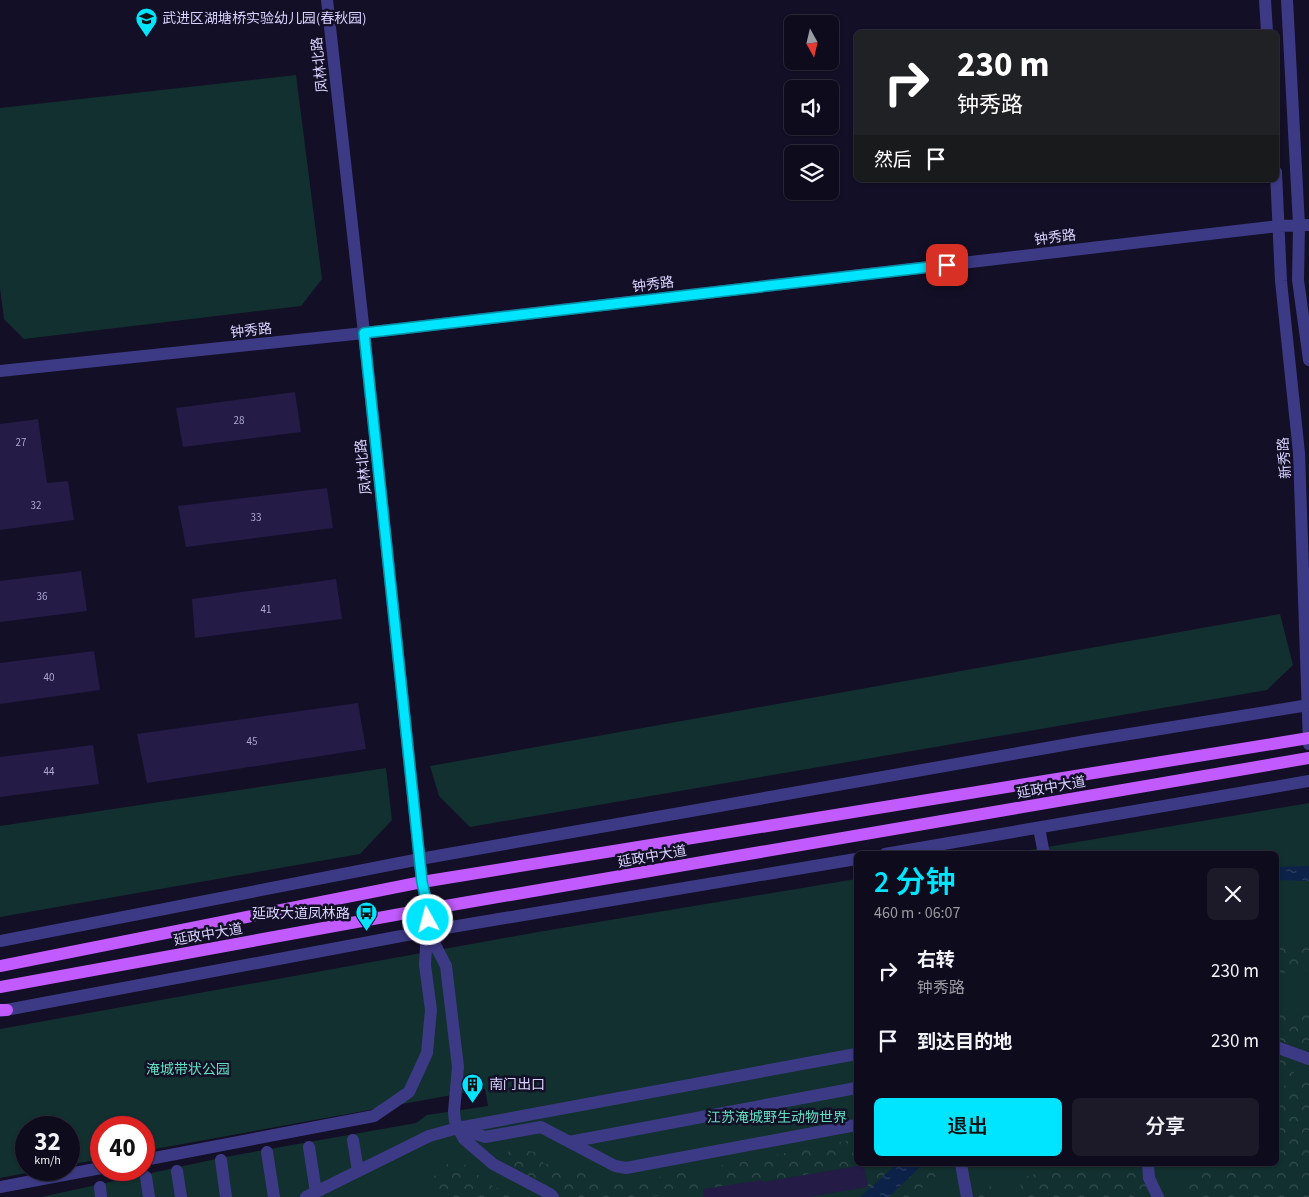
<!DOCTYPE html>
<html lang="zh">
<head>
<meta charset="utf-8">
<style>
	body { margin:0; font-family:"Source Sans 3","Noto Sans SC",sans-serif; background:#1c1929; color:#f1f3f6; height:100vh; display:flex; flex-direction:column; font-size:19px; white-space:nowrap }
	* { box-sizing:border-box; margin:0 }
	p { font-size:16px; color:#9b9ba3 }
	.icon { flex:none; width:28px; height:28px; fill:none; stroke:currentColor; stroke-width:2; stroke-linecap:round; stroke-linejoin:round }
	.map { position:relative; flex:1; overflow:hidden }
	.details { position:absolute; left:854px; top:851px; width:425px; height:315px; display:flex; flex-direction:column; background:#0e0b1c; border-radius:8px; box-shadow:0 1px 4px #0004,0 0 0 1px #2e2b3b }
	.details>* { flex:none }
	.banner { position:absolute; left:854px; top:30px; width:425px; height:152px; border-radius:8px; box-shadow:0 1px 4px #0004,0 0 0 1px #2e2b3b; background:#202124; color:#fff; overflow:hidden }
	.needle { width:32px; rotate:172deg }
	.tools { position:absolute; left:784px; top:15px; display:grid; gap:10px }
	.tools a { display:grid; place-items:center; width:55px; height:55px; border-radius:8px; background:#0e0b1c; box-shadow:0 1px 4px #0004,0 0 0 1px #2e2b3b; font-size:25px }
	.speed { position:absolute; left:15px; top:1116px; display:flex; gap:10px; font-size:25px; font-weight:700; text-align:center }
	.speed>* { display:grid; place-content:center; width:65px; height:65px; border-radius:50%; background:#0e0b1c; box-shadow:0 1px 4px #0004,0 0 0 1px #2e2b3b; line-height:1 }
	.speed small { font-size:12px; font-weight:400 }
	.speed .limit { border:8px solid #d22; background:#fff; color:#111 }
	.pin { position:absolute; display:grid; place-items:center; width:42px; height:42px; color:#fff; margin:-21px; border-radius:10px; box-shadow:0 2px 8px #0006 }
	.me { position:absolute; width:55px; margin:-28px; rotate:353deg; stroke-linejoin:round; filter:drop-shadow(0 0 4px #0008) }
	.turn { display:flex; align-items:center; gap:18px; height:105px; padding:0 20px; font-size:22px }
	.turn .icon { width:65px; height:65px; stroke-width:2.5 }
	.turn b { display:block; font-size:35px; line-height:42px }
	.then { display:flex; align-items:center; height:48px; padding:0 20px; background:#0003; gap:10px; font-size:19px }
	.round { display:grid; place-items:center; flex:none; width:52px; height:52px; border-radius:8px; background:#1c1929 }
	.overview { display:flex; align-items:center; justify-content:space-between; height:85px; padding:0 20px }
	h1 { font-size:30px; font-weight:600; line-height:38px; color:#00e5ff }
	.primary-button { display:flex; gap:10px; margin-top:auto; padding:10px 20px }
	.primary-button a { flex:1; height:58px; border-radius:8px; background:#00e5ff; color:#111; font-size:20px; font-weight:600; line-height:58px; text-align:center }
	.primary-button a+a { background:#1c1929; color:#f1f3f6 }
	ul { padding:0; list-style:none }
	li { display:flex; align-items:center; gap:15px; height:70px; padding:0 20px }
	li div { flex:1 }
	li b { display:block; font-size:19px }
	li em { font-style:normal }
	.map>svg:first-child { display:block }
</style>
</head>
<body>
<div class="map">
<svg width="1309" height="1197" viewBox="0 0 1309 1197">
	<defs>
		<pattern id="forest-crowns" width="20" height="18" patternUnits="userSpaceOnUse" patternTransform="scale(1.25)"><rect width="20" height="18" fill="#12302f"/><path d="M2 6a3 3 0 1 1 6 0M12 15a3 3 0 1 1 6 0" fill="none" stroke="#344d4e"/></pattern>
		<pattern id="water-ripples" width="26" height="14" patternUnits="userSpaceOnUse" patternTransform="scale(1.25)"><rect width="26" height="14" fill="#0c2248"/><path d="M2 4q2-2 4 0t4 0M15 11q2-2 4 0t4 0" fill="none" stroke="#2f4163"/></pattern>
	</defs>
	<rect width="100%" height="100%" fill="#130f26"/>
	<path fill="#12302f" d="M 296,75 L 322,279 L 301,306 L 24,339 L 4,319 L 0,288 L 0,108 Z
		M 1280,614 L 1293,665 L 1267,690 L 470,827 L 439,796 L 430,766 Z
		M 386,768 L 392,820 L 360,854 L 0,917 L 0,826 Z
		M 1309,803 L 1309,1197 L 41,1197 L 225,1157 L 416,1123 L 427,1115 L 488,1106 L 485,1089 L 144,1151 L 144,1128 L 101,1128 L 101,1159 L 69,1165 L 69,1128 L 26,1128 L 26,1170 L 42,1170 L 0,1178 L 0,1029 L 538,932 L 856,879 L 856,1164 L 1276,1164 L 1276,854 L 1005,854 Z"/>
	<path fill="url(#forest-crowns)" d="M 1309,940 L 1309,970 L 1276,974 L 1276,946 Z
		M 1309,1006 L 1309,1052 L 1276,1039 L 1276,1014 Z
		M 1276,1054 L 1283,1055 L 1293,1061 L 1296,1070 L 1291,1076 L 1276,1078 Z
		M 1309,1082 L 1309,1197 L 1191,1197 L 1186,1187 L 1190,1164 L 1276,1164 L 1276,1087 Z
		M 856,1139 L 856,1164 L 897,1164 L 870,1188 L 868,1187 L 864,1165 L 763,1182 L 762,1180 L 714,1188 L 710,1173 L 714,1167 Z
		M 520,1149 L 539,1153 L 543,1163 L 583,1173 L 613,1185 L 694,1171 L 698,1175 L 700,1184 L 697,1190 L 650,1197 L 565,1197 L 501,1163 L 509,1151 Z
		M 455,1157 L 491,1185 L 515,1197 L 435,1197 L 432,1178 Z
		M 923,1164 L 950,1164 L 911,1197 L 889,1197 Z
		M 1033,1164 L 1139,1164 L 1150,1197 L 1023,1197 L 1019,1179 L 1035,1174 Z
		M 982,1181 L 993,1188 L 986,1193 L 987,1197 L 976,1197 L 973,1183 Z"/>
	<path fill="url(#water-ripples)" d="M 1309,866 L 1309,881 L 1276,880 L 1276,867 Z
		M 897,1164 L 923,1164 L 889,1197 L 860,1197 Z"/>
	<path fill="#241b47" d="M 295,392 L 301,432 L 183,447 L 176,408 Z
		M 38,419 L 47,483 L 68,481 L 74,520 L 0,530 L 0,424 Z
		M 327,488 L 333,528 L 186,547 L 178,506 Z
		M 81,571 L 87,611 L 0,622 L 0,581 Z
		M 336,579 L 342,619 L 195,638 L 192,599 Z
		M 94,651 L 100,690 L 0,704 L 0,663 Z
		M 358,703 L 366,749 L 147,783 L 137,734 Z
		M 93,745 L 99,784 L 0,797 L 0,757 Z
		M 864,1165 L 868,1187 L 808,1197 L 704,1197 L 703,1189 L 762,1180 L 763,1182 Z"/>
	<g fill="none" stroke-linecap="round" stroke-linejoin="round">
		<path stroke="#3d3a85" stroke-width="12" d="M 1265,0 L 1267,32
			M 1287,0 L 1299,225 L 1298,280 L 1309,360
			M 1276,172 L 1281,281 L 1299,453 L 1309,744
			M 0,371 L 364,333 L 1278,226 L 1309,225
			M 1039,828 L 1044,854
			M 885,854 L 1309,781
			M 428,931 L 446,966 L 458,1067 L 454,1112 L 455,1121 L 458,1128 L 464,1139 L 493,1164 L 550,1194 L 553,1197
			M 0,941 L 420,859 L 1086,741 L 1309,705
			M 0,1011 L 428,931 L 856,859
			M 1276,1047 L 1309,1059
			M 458,1128 L 485,1137 L 541,1127 L 615,1166 L 626,1168 L 856,1125
			M 353,1140 L 358,1171
			M 569,1142 L 856,1088
			M 309,1147 L 316,1192
			M 267,1152 L 274,1197
			M 144,1160 L 374,1116 L 409,1092 L 427,1053 L 431,1010 L 425,965 L 428,909 L 422,882 L 364,333 L 327,0
			M 221,1160 L 226,1197
			M 961,1164 L 967,1197
			M 1148,1164 L 1149,1178 L 1158,1197
			M 177,1171 L 181,1197
			M 146,1177 L 149,1197
			M 0,1187 L 101,1168
			M 100,1187 L 101,1197
			M 306,1197 L 429,1136 L 458,1128 L 856,1054"/>
		<path stroke="#c25bff" stroke-width="12" d="M 0,966 L 422,882 L 1309,738
			M 0,987 L 428,909 L 1309,758
			M 0,1010 L 7,1010"/>
	</g>
	<g fill="none" stroke-linecap="round" stroke-linejoin="round">
		<defs>
			<path id="route" d="M 428,920 L 428,909 L 422,882 L 364,333 L 947,265"/>
		</defs>
		<use href="#route" stroke="#0095a6" stroke-width="12"/>
		<use href="#route" stroke="#00e5ff" stroke-width="9"/>
	</g>
	<defs>
		<symbol id="school-pin" viewBox="-11 -11 22 30"><path d="M0 17L-7.5 6A9.5 9.5 0 1 1 7.5 6Z" fill="#00e5ff" stroke="#130f26"/><path d="M0-5L7-2L0 1L-7-2ZM-4 1L0 2.5L4 1V4Q0 6-4 4Z" fill="#111"/></symbol>
		<symbol id="bus-pin" viewBox="-11 -11 22 30"><path d="M0 17L-7.5 6A9.5 9.5 0 1 1 7.5 6Z" fill="#00e5ff" stroke="#130f26"/><path d="M-5-6H5V4H4V6H2V4H-2V6H-4V4H-5ZM-3.5-4V0h7V-4ZM-3.5 1.2v1.5H-2V1.2ZM2 1.2v1.5H3.5V1.2Z" fill="#111"/></symbol>
		<symbol id="building-pin" viewBox="-11 -11 22 30"><path d="M0 17L-7.5 6A9.5 9.5 0 1 1 7.5 6Z" fill="#00e5ff" stroke="#130f26"/><path d="M-4-6H4V6H1V3H-1V6H-4ZM-2.5-4.3h1.7v1.8h-1.7ZM.8-4.3h1.7v1.8H.8ZM-2.5-1h1.7V.8h-1.7ZM.8-1h1.7V.8H.8Z" fill="#111"/></symbol>
	</defs>
	<g fill-rule="evenodd">
		<use href="#school-pin" x="134" y="6" width="25" height="34"/>
		<use href="#bus-pin" x="354" y="900" width="25" height="34"/>
		<use href="#building-pin" x="460" y="1072" width="25" height="34"/>
	</g>
	<g text-anchor="middle" stroke-width="5" stroke-linejoin="round" paint-order="stroke">
		<g font-size="11" fill="#aca6d1">
			<text x="239" y="424">28</text>
			<text x="21" y="446">27</text>
			<text x="36" y="509">32</text>
			<text x="256" y="521">33</text>
			<text x="42" y="600">36</text>
			<text x="266" y="613">41</text>
			<text x="49" y="681">40</text>
			<text x="252" y="745">45</text>
			<text x="49" y="775">44</text>
		</g>
		<g font-size="14" fill="#d9d4ff" stroke="#130f26" text-anchor="start">
			<text x="162" y="23">武进区湖塘桥实验幼儿园(春秋园)</text>
			<text x="350" y="918" text-anchor="end">延政大道凤林路</text>
			<text x="489" y="1089">南门出口</text>
		</g>
		<g font-size="14" fill="#d9d4ff" stroke="#130f26">
			<text transform="translate(319 65) rotate(-96)" y="5">凤林北路</text>
			<text transform="translate(1055 237) rotate(-7)" y="5">钟秀路</text>
			<text transform="translate(653 284) rotate(-7)" y="5">钟秀路</text>
			<text transform="translate(251 330) rotate(-6)" y="5">钟秀路</text>
			<text transform="translate(1284 458) rotate(-94)" y="5">新秀路</text>
			<text transform="translate(363 467) rotate(-96)" y="5">凤林北路</text>
			<text transform="translate(1051 787) rotate(-10)" y="5">延政中大道</text>
			<text transform="translate(652 856) rotate(-10)" y="5">延政中大道</text>
			<text transform="translate(208 934) rotate(-10)" y="5">延政中大道</text>
		</g>
		<g font-size="14" fill="#5fe0c0" stroke="#130f26">
			<text x="188" y="1074">淹城带状公园</text>
			<text x="777" y="1122">江苏淹城野生动物世界</text>
		</g>
	</g>
</svg>
<div class="tools">
<a><svg class="needle" viewBox="-14 -14 28 28"><path d="M0-13l5 13h-10z" fill="#e53935"/><path d="M0 13l5-13h-10z" fill="#9b9ba3"/></svg></a>
<a><svg class="icon" aria-label="sound" viewBox="0 0 24 24"><path d="M4 9h4l5-4v14l-5-4H4zM17 9q2 3 0 6"/></svg></a>
<a><svg class="icon" aria-label="layers" viewBox="0 0 24 24"><path d="M12 4l9 5-9 5-9-5zM3 14l9 5 9-5"/></svg></a>
</div>
<div class="speed"><div>32<small>km/h</small></div><div class="limit">40</div></div>
<div class="pin" style="left:947px;top:265px;background:#d93025"><svg class="icon" aria-label="arrive" viewBox="0 0 24 24"><path d="M6 21V4h12l-3 4 3 4H6"/></svg></div>
<svg class="me" style="left:428px;top:920px" viewBox="-20 -20 40 40"><circle r="17" fill="#00e5ff" stroke="#fff" stroke-width="3"/><path d="M0-11L8 9 0 5-8 9z" fill="#fff"/></svg>
<div class="banner">
<div class="turn"><svg class="icon" aria-label="right" viewBox="0 0 24 24"><path d="M7 20v-9h11M14 6l5 5-5 5"/></svg><div><b>230 m</b>钟秀路</div></div>
<div class="then">然后<svg class="icon" aria-label="arrive" viewBox="0 0 24 24"><path d="M6 21V4h12l-3 4 3 4H6"/></svg></div>
</div>
<section class="details">
<div class="overview"><div><h1>2 分钟</h1><p>460 m · 06:07</p></div><a class="round"><svg class="icon" aria-label="close" viewBox="0 0 24 24"><path d="M6 6l12 12M18 6L6 18"/></svg></a></div>
<ul>
<li><svg class="icon" aria-label="right" viewBox="0 0 24 24"><path d="M7 20v-9h11M14 6l5 5-5 5"/></svg><div><b>右转</b><p>钟秀路</p></div><em>230 m</em></li>
<li><svg class="icon" aria-label="arrive" viewBox="0 0 24 24"><path d="M6 21V4h12l-3 4 3 4H6"/></svg><div><b>到达目的地</b></div><em>230 m</em></li>
</ul>
<div class="primary-button"><a>退出</a><a>分享</a></div>
</section>
</div>
</body>
</html>
